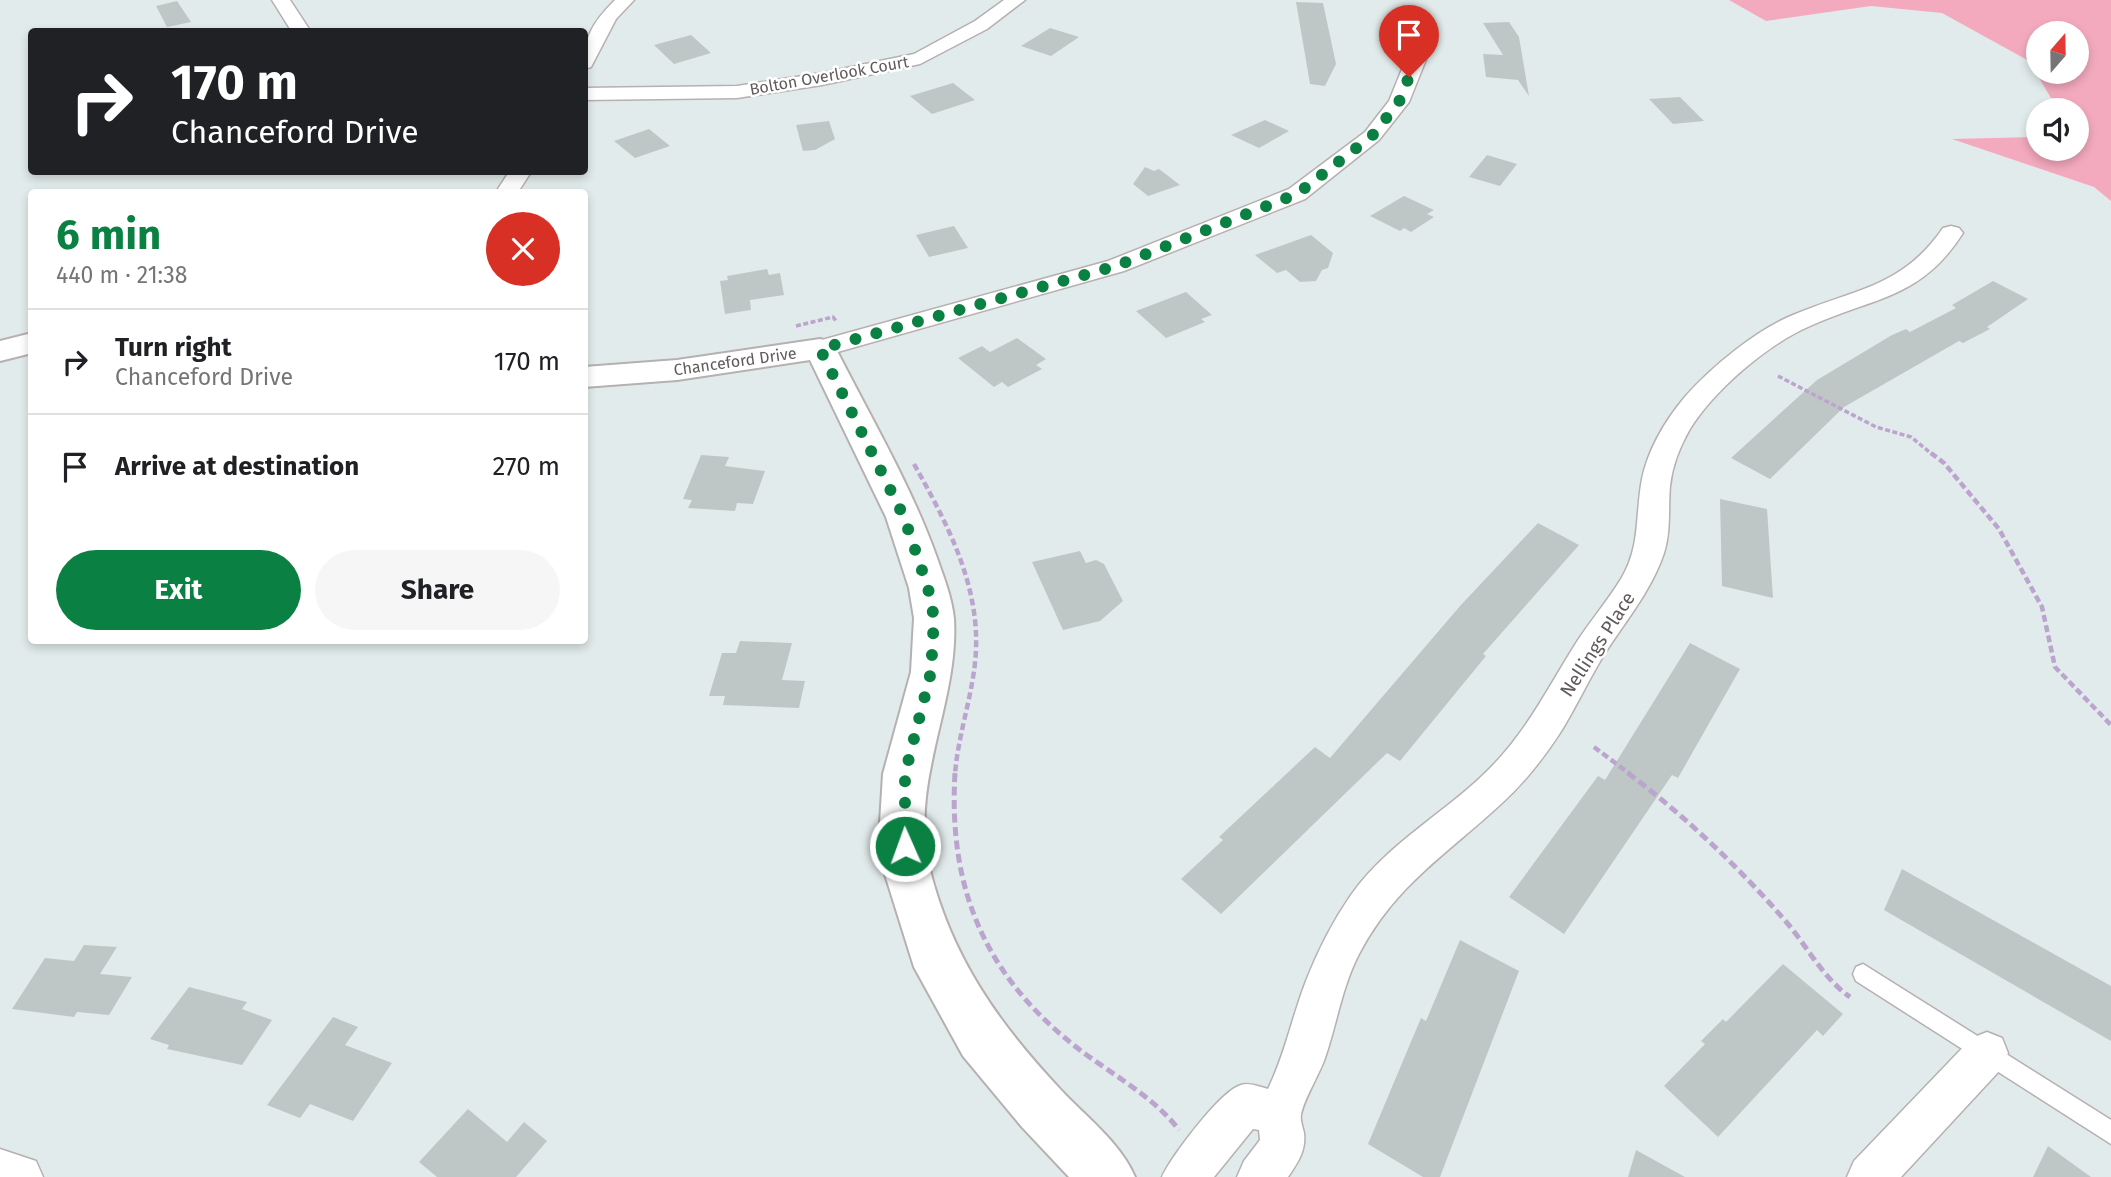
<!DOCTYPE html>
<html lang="en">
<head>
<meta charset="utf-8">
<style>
	body { margin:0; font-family:"Fira Sans",sans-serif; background:#f6f6f6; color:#202124; height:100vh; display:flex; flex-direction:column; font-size:26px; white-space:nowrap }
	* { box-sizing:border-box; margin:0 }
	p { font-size:23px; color:#757577 }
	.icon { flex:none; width:38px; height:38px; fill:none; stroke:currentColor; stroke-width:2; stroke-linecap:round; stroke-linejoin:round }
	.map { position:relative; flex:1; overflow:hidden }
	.drawer { position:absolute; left:28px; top:189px; width:560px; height:455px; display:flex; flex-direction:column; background:#fff; border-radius:7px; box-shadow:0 4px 10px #0003 }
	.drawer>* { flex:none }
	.hud { position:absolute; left:28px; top:28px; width:560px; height:147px; border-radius:7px; box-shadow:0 4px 10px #0003; background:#202124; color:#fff; overflow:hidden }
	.needle { width:46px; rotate:20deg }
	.controls { position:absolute; left:2026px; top:21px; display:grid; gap:14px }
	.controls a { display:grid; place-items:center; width:63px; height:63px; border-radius:50%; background:#fff; box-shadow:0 4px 10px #0003; font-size:35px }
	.pin { position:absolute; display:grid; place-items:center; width:60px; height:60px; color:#fff; margin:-72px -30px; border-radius:50% 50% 50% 0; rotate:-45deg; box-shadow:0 0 7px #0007 }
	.pin .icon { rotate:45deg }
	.me { position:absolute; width:77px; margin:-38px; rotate:358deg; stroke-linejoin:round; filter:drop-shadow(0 0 5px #0008) }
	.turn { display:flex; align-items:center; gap:24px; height:147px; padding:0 28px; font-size:32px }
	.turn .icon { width:91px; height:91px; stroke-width:2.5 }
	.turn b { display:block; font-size:49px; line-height:60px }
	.round { display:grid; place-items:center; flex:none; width:74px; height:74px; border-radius:37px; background:#f6f6f6 }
	.head { display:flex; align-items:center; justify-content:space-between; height:119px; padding:0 28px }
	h1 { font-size:42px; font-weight:700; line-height:52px; color:#0b8043 }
	.button { display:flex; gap:14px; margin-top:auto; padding:14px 28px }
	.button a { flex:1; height:80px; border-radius:42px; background:#0b8043; color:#fff; font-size:28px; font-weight:700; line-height:80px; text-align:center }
	.button a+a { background:#f6f6f6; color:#202124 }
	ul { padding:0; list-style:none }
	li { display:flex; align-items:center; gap:21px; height:105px; padding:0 28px; border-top:2px solid #e0e0e0 }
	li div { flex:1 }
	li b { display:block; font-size:26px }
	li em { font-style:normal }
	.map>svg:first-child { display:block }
</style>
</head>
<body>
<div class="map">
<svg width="2111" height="1177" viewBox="0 0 2111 1177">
	<rect width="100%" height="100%" fill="#e2ebeb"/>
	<path fill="#f4aabe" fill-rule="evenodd" d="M 1729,0 L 2111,0 L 2111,201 L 2094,187 L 1952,139 L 2039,137 L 2039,149 L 2077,149 L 2077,110 L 2058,110 L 2029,61 L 1942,13 L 1871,6 L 1766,21 ZM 2039,33 L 2077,33 L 2077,72 L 2039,72 Z"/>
	<path fill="#bfc7c6" d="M 177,1 L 191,22 L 167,27 L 156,6 Z
		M 1296,2 L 1323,3 L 1336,64 L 1325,86 L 1310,84 Z
		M 1509,22 L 1519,37 L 1529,96 L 1518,80 L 1486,77 L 1483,54 L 1503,55 L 1483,23 Z
		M 1050,28 L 1079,37 L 1051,56 L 1021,46 Z
		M 691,35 L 711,53 L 674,64 L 654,45 Z
		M 953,83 L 975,100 L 932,114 L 910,96 Z
		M 1680,97 L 1704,121 L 1673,124 L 1649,99 Z
		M 1265,120 L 1289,131 L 1259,148 L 1231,135 Z
		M 829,121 L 835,139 L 815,150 L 803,151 L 796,125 Z
		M 649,129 L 670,146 L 635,158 L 614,141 Z
		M 1487,155 L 1517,164 L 1500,186 L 1469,177 Z
		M 1145,167 L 1154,171 L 1159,169 L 1180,185 L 1148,196 L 1133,184 Z
		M 1404,196 L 1434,210 L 1427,214 L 1434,217 L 1411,232 L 1404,228 L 1400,231 L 1370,216 Z
		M 954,226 L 968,248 L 929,257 L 916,235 Z
		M 1311,235 L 1333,253 L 1328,268 L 1322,270 L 1316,281 L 1300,282 L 1286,270 L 1277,273 L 1255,255 Z
		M 767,269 L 769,275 L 780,273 L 784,295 L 750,300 L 751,310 L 725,314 L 720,281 L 728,280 L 727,276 Z
		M 1993,281 L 2028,299 L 1987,327 L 1990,329 L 1963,343 L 1959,341 L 1844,407 L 1770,479 L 1731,458 L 1817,380 L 1892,335 L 1906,329 L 1910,332 L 1956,308 L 1952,305 Z
		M 1186,292 L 1212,315 L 1201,319 L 1205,322 L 1166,338 L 1136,311 Z
		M 1017,338 L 1046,359 L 1036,365 L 1042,369 L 1008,387 L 1002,382 L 994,387 L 958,358 L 982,346 L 990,352 Z
		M 701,455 L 729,457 L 725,466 L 765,471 L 753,504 L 737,503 L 735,511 L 688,508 L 692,500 L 683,499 Z
		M 1720,499 L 1767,509 L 1773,598 L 1722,586 Z
		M 1538,523 L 1579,545 L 1483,654 L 1486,656 L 1400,761 L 1387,753 L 1221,914 L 1181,879 L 1223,840 L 1219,837 L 1315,747 L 1330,758 L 1460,606 Z
		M 1080,551 L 1086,563 L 1096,560 L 1104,564 L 1123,601 L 1100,621 L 1063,630 L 1032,562 Z
		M 740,641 L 792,643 L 782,680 L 805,681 L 799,708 L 723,705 L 725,696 L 709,696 L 722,653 L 736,653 Z
		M 1690,643 L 1740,669 L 1678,778 L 1672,775 L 1564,934 L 1509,897 L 1598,776 L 1605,780 Z
		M 1902,869 L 2111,986 L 2111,1041 L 1884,910 Z
		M 1460,940 L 1519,971 L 1440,1177 L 1423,1177 L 1368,1144 L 1421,1018 L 1426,1021 Z
		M 84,945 L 117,947 L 100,974 L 132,977 L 109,1015 L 77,1012 L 74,1017 L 12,1009 L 45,958 L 74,961 Z
		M 1783,964 L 1843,1014 L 1823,1036 L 1817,1030 L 1718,1137 L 1664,1086 L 1705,1044 L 1701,1041 L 1723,1019 L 1726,1022 Z
		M 189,987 L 247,1002 L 242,1009 L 272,1020 L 242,1065 L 167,1049 L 169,1045 L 150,1039 Z
		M 333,1017 L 358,1027 L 345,1045 L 392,1063 L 353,1121 L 310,1104 L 300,1118 L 267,1105 Z
		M 468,1109 L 507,1142 L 524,1122 L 547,1141 L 516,1177 L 437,1177 L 419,1162 Z
		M 2048,1146 L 2091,1177 L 2033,1177 Z
		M 1636,1150 L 1685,1177 L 1628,1177 Z"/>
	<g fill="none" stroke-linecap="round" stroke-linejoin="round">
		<defs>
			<path id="service" d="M 1863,964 L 2111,1120 L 2111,1144 L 1856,981 L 1853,974 L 1856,967 Z"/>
			<path id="minor" d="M 272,0 L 290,0 L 311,32 L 292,32 Z
				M 615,0 L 634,0 L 616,19 L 591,67 L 584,69 C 584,37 592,23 615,0 Z
				M 1004,0 L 1025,0 L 987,29 L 920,64 L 822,85 L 737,98 L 584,100 L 584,88 L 737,86 L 822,73 L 914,54 L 975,21 Z
				M 1404,8 L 1413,13 L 1429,52 L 1409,102 L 1379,140 L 1305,199 L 1124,271 L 820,357 L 811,355 L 807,349 L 811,343 L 1108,261 L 1289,189 L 1365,132 L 1389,101 L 1409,52 L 1395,13 Z
				M 509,172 L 531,172 L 518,192 L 496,192 Z
				M 1951,226 L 1959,228 L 1963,233 C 1921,299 1874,297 1810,326 C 1768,344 1714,390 1690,429 C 1680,446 1672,467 1670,486 C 1668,509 1671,531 1664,553 C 1651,592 1623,624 1602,658 C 1587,683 1575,709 1560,733 C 1543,759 1524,783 1501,804 C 1446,855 1396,884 1359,954 C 1342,987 1337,1023 1325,1058 C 1320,1073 1303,1101 1301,1115 C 1300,1120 1303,1128 1304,1133 C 1306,1151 1298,1162 1288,1177 L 1237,1177 L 1244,1161 L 1260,1140 L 1259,1130 L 1253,1129 L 1214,1177 L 1162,1177 C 1171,1157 1221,1090 1241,1085 C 1249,1082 1260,1087 1268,1089 C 1285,1054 1292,1017 1306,981 C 1318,950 1333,921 1351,895 C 1390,840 1450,811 1495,763 C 1530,726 1551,682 1578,640 C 1592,619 1608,600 1621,579 C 1641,546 1635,515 1642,479 C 1648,450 1665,421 1684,398 C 1710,368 1756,330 1793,315 C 1854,289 1902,288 1943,228 Z
				M 1987,1032 L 2002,1038 L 2008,1053 L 2002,1068 L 1901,1177 L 1847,1177 L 1854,1161 L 1972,1038 Z
				M 0,1149 L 36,1161 L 43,1177 L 0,1177 Z"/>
			<path id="tertiary" d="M 32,333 L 32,353 L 0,361 L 0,341 Z
				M 820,339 L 831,342 L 836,349 C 871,418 911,485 937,558 C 944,578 952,598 954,619 C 959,704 908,783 930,870 C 952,958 999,1024 1060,1089 C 1086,1117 1120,1142 1135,1177 L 1069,1177 L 1022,1127 L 963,1056 L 914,967 L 883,868 L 880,823 L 883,774 L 911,672 L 914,618 L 909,588 L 886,517 L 810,360 L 677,380 L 584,387 L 584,367 L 677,360 Z"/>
		</defs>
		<use href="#service" stroke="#b6b0b0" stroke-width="3"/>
		<use href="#minor" stroke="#b6b0b0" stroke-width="3"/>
		<use href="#tertiary" stroke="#b6b0b0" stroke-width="4"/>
		<path stroke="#bba4ce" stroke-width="3.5" stroke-dasharray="5 2.5" stroke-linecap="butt" d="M 796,326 L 833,317 L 836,321
			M 1778,376 L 1876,427 L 1911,437 L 1933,455"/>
		<path stroke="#bba4ce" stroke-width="4.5" stroke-dasharray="7 3.5" stroke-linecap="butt" d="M 1931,453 L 1944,463 L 1999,529 L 2042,607 L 2055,667 L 2111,725
			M 914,464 C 948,525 983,590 975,663 C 971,700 958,736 955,774
			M 1594,747 L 1630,774"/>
		<path stroke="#bba4ce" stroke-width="5" stroke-dasharray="9 4.5" stroke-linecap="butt" d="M 955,773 C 948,890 986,978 1080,1050 C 1113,1075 1154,1097 1179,1130
			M 1628,773 C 1686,817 1740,868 1788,924 C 1808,948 1824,979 1850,997"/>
		<use href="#service" fill="#fff" fill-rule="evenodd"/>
		<use href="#minor" fill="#fff" fill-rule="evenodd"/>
		<use href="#tertiary" fill="#fff" fill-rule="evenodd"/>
	</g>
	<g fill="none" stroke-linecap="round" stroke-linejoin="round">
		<path stroke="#0b8043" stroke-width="12" stroke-dasharray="0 21.6" d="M 905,846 L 905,774 L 931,672 L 934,618 L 928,588 L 904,517 L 820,349 L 1116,266 L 1297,194 L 1372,136 L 1399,102 L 1409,77"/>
	</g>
	<g text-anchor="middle" stroke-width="5" stroke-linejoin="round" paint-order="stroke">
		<g font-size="16" fill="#615a5b" stroke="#fff">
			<text transform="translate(829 75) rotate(-10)" y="6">Bolton Overlook Court</text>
			<text transform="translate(735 361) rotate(-8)" y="6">Chanceford Drive</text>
		</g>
		<g font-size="19" fill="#615a5b" stroke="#fff">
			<text transform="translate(1597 644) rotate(-57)" y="7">Nellings Place</text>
		</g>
	</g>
</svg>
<div class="controls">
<a><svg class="needle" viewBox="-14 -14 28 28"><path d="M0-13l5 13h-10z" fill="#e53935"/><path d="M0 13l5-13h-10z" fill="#757577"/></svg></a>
<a><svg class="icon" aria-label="sound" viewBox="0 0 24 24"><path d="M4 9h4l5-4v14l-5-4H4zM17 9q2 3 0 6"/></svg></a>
</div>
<div class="pin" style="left:1409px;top:77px;background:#d93025"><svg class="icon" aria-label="arrive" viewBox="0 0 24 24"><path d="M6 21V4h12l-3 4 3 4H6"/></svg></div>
<svg class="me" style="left:905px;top:846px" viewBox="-20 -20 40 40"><circle r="17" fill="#0b8043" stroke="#fff" stroke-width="3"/><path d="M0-11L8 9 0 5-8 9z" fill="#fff"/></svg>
<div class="hud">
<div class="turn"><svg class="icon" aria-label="right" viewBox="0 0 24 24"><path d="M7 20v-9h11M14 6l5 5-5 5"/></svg><div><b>170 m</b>Chanceford Drive</div></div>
</div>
<section class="drawer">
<div class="head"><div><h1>6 min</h1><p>440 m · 21:38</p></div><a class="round" style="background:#d93025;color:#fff"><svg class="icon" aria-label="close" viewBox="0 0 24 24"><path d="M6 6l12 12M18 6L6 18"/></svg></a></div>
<ul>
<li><svg class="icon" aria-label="right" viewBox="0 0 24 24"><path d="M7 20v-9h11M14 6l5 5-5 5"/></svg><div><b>Turn right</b><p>Chanceford Drive</p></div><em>170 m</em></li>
<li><svg class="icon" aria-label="arrive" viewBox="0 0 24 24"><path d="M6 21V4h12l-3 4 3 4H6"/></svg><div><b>Arrive at destination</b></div><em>270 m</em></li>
</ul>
<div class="button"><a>Exit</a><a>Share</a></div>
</section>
</div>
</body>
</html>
